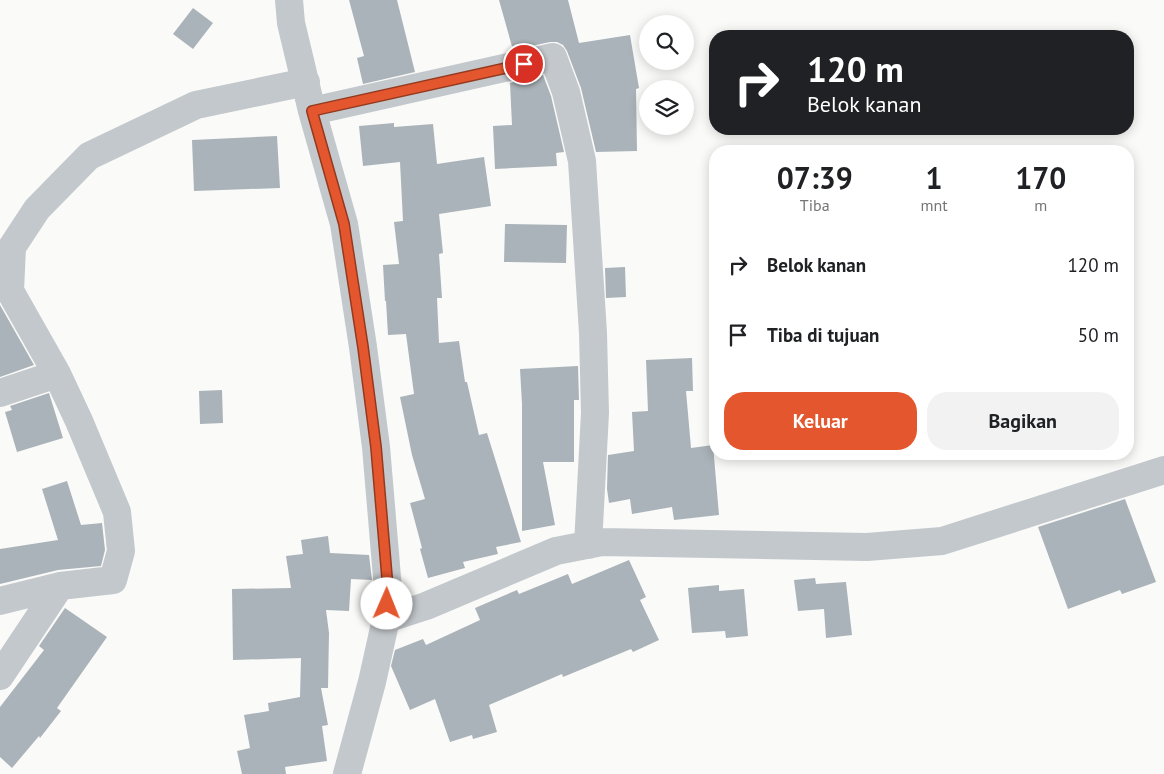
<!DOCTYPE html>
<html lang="id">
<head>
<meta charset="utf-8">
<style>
	body { margin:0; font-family:"PT Sans",sans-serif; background:#f2f2f2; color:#202124; height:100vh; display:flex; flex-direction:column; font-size:19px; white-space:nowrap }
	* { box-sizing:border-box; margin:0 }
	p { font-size:16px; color:#757577 }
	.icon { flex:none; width:28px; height:28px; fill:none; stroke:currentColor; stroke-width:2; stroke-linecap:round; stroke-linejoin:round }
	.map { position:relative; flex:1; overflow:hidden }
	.drawer { position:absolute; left:709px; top:145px; width:425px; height:315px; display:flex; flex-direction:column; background:#fff; border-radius:20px; box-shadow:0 2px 12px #0003 }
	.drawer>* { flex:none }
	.top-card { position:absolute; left:709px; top:30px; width:425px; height:105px; border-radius:20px; box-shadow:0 2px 12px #0003; background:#202124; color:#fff; overflow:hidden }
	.controls { position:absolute; left:639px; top:15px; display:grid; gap:10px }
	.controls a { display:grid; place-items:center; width:55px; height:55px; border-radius:50%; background:#fff; box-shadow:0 2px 12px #0003; font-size:25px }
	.pin { position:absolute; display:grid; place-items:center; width:42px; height:42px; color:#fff; margin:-21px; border:2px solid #fff; border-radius:50%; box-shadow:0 1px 5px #0007 }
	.me { position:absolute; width:55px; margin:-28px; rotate:1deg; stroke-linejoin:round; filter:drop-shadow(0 0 4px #0008) }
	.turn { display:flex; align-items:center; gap:18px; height:105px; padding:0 15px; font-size:22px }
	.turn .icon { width:65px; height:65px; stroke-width:2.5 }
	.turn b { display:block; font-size:35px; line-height:42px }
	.eta { display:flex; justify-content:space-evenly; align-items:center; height:85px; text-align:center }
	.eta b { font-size:30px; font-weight:700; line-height:35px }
	.button { display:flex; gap:10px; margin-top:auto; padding:10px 15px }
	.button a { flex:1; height:58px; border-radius:20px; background:#e4572e; color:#fff; font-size:20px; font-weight:700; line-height:58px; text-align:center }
	.button a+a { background:#f2f2f2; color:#202124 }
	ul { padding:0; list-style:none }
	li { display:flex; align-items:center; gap:15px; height:70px; padding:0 15px }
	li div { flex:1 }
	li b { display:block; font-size:19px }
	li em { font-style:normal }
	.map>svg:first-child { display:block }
</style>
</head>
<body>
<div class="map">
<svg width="1164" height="774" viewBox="0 0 1164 774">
	<rect width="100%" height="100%" fill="#fafaf8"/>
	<path fill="#aab3b9" d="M 349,0 L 397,0 L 415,72 L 363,84 L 357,58 L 364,56 Z
		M 499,0 L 568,0 L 579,43 L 630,35 L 639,88 L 636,89 L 637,151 L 596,152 L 581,88 L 567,51 L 563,45 L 557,42 L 550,42 L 513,50 Z
		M 193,8 L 213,23 L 193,49 L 173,34 Z
		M 543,75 L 551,96 L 564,152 L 556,153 L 557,166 L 495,169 L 493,126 L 512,125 L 510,83 Z
		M 394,123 L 394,127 L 433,124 L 437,164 L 484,157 L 491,206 L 439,214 L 443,253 L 439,254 L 442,298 L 437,298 L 439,343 L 459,341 L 465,382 L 467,382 L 479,435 L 487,433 L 521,542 L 496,547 L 498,554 L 463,562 L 465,568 L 428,578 L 420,549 L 422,548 L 410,503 L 425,499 L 412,455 L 400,397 L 414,394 L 406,334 L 388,335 L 386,301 L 385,301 L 383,265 L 399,264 L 394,222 L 403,221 L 400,162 L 363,166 L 359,126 Z
		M 277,136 L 280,188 L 194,191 L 192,140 Z
		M 505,224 L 567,225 L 566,263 L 504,262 Z
		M 625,267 L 626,297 L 606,298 L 605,268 Z
		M 0,305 L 34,365 L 0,377 Z
		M 692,358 L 693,391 L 686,391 L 691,448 L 713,445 L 719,515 L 674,520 L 672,507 L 632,514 L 630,499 L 609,503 L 607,489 L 608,455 L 634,451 L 632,412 L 648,411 L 646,360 Z
		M 578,366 L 579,400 L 574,400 L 574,462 L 543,462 L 555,525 L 522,531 L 522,404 L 520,369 Z
		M 222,390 L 223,423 L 200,424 L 199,391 Z
		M 49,393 L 63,438 L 17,452 L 5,412 L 12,410 L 10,406 Z
		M 67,481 L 81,525 L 102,523 L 105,550 L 101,566 L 58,570 L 0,584 L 0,549 L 58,540 L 42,489 Z
		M 1125,499 L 1156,582 L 1122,594 L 1120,590 L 1068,609 L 1038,527 Z
		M 328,536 L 330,553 L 369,555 L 372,580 L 351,579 L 349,611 L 326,610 L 329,633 L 328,688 L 321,688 L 328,725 L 322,726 L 327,761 L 285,767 L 286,774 L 242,774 L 237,751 L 250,748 L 244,715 L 269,711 L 268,703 L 300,697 L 301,658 L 233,660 L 232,589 L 291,588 L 286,556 L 303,554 L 301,540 Z
		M 629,560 L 646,597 L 640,600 L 659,640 L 633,652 L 631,649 L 563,677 L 562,674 L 489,705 L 497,732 L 473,739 L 472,735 L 450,742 L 435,699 L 410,710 L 391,666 L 395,650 L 423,639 L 426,645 L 480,620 L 475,608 L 517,590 L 519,594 L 568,574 L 572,584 Z
		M 815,578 L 816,584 L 846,582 L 852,635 L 826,638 L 824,609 L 798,611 L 794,580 Z
		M 719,585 L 719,591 L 744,589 L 748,636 L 726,638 L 725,631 L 692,633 L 688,588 Z
		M 65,608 L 107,637 L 57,708 L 61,711 L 40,738 L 39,736 L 12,768 L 0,757 L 0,707 L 44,650 L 39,646 Z"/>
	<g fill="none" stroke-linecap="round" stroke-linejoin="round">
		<path stroke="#c3c8cc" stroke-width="28" d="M 289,0 L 291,23 L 312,111 L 344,224 L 363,347 L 376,447 L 388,589 L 386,619 L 372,682 L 347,774
			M 312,111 L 553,57 L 566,92 L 582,161 L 593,333 L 595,413 L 588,545
			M 0,393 L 57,374
			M 0,601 L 60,586
			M 386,619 L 426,606 L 556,551 L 602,542 L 867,547 L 942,541 L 1164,470
			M 0,676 L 60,586 L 113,580 L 121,551 L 117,512 L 79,421 L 57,374 L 10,291 L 12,247 L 37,209 L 89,156 L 196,105 L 306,82"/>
	</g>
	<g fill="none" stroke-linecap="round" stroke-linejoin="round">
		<defs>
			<path id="route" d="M 387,604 L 388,589 L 376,447 L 363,347 L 344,224 L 312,111 L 524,64"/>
		</defs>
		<use href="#route" stroke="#94391e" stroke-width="12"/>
		<use href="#route" stroke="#e4572e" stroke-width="9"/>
	</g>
</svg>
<div class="controls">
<a><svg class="icon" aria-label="search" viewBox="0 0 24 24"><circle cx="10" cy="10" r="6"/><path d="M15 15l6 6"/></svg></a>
<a><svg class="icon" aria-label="layers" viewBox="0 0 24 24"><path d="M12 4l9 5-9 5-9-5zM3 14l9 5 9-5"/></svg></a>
</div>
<div class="pin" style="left:524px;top:64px;background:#d93025"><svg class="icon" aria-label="arrive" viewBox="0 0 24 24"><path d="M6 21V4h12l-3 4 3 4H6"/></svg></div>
<svg class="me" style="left:387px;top:604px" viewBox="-20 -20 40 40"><circle r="19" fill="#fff"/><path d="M0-13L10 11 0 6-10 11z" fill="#e4572e"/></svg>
<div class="top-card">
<div class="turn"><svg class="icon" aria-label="right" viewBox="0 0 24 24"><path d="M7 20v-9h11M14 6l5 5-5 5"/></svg><div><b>120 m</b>Belok kanan</div></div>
</div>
<section class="drawer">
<div class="eta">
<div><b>07:39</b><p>Tiba</p></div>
<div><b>1</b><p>mnt</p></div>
<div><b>170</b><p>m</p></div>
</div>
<ul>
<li><svg class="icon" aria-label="right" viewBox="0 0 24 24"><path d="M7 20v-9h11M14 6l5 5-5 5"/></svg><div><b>Belok kanan</b></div><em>120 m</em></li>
<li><svg class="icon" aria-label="arrive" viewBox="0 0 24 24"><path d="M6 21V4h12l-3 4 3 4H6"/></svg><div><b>Tiba di tujuan</b></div><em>50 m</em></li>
</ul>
<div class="button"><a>Keluar</a><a>Bagikan</a></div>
</section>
</div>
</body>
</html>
